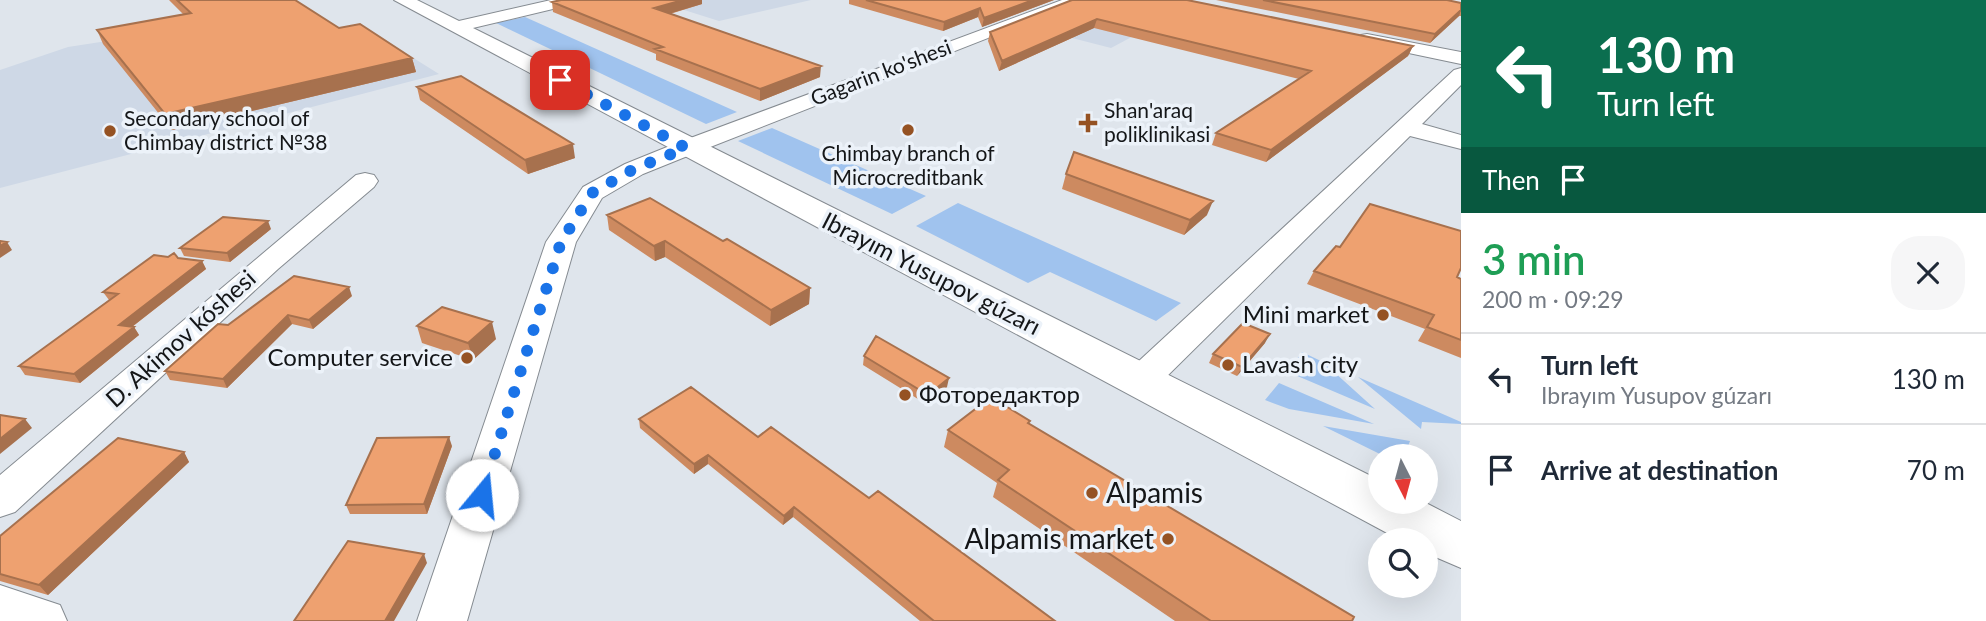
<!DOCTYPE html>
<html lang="en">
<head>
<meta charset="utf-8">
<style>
	body { margin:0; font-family:Lato,sans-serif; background:#f6f6f7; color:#1f2937; height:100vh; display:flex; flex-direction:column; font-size:26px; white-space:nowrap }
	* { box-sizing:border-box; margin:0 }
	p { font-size:23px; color:#747a83 }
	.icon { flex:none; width:38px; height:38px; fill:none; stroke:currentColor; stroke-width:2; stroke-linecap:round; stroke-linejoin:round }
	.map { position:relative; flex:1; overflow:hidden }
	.details { display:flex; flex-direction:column; background:#fff; width:525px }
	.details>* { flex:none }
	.hud { background:#0b6e4f; color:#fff; overflow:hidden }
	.needle { width:46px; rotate:174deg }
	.fabs { position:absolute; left:1368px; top:444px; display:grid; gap:14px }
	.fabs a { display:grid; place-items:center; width:70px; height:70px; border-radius:50%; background:#fff; box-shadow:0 7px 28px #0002; font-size:35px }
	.pin { position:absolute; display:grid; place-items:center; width:60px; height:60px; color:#fff; margin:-30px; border-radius:14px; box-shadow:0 4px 10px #0006 }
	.me { position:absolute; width:77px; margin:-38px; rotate:17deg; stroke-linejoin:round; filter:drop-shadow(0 0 5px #0008) }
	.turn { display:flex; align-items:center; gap:24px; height:147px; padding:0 21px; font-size:32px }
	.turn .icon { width:91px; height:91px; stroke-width:2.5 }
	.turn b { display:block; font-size:49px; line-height:60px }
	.then { display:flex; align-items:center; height:66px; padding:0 21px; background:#0003; gap:14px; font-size:26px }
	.round { display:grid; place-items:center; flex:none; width:74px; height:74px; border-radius:28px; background:#f6f6f7 }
	.overview { display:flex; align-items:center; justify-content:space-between; height:119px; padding:0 21px }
	h1 { font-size:42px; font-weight:600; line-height:52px; color:#1e9e55 }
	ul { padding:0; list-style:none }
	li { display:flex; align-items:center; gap:21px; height:91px; padding:0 21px; border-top:2px solid #e0e1e3 }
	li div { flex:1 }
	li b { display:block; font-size:26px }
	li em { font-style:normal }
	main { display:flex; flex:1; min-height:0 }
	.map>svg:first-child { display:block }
</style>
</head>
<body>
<main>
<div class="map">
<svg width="1461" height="621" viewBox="0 0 1461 621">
	<rect width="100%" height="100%" fill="#dfe5ec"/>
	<path fill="#ced8e6" d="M 672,0 L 811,0 L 719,21 L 662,3 Z
		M 1156,24 L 1111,48 L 1033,28 Z
		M 375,34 L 439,74 L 0,188 L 0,70 L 68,47 L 107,41 L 343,41 Z"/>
	<path fill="#a0c3ee" d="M 525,17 L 737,112 L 706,124 L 496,23 Z
		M 772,128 L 926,196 L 892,214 L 738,141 Z
		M 958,203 L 1181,303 L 1156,321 L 1050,272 L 1028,283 L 916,226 Z
		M 1302,352 L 1323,362 L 1375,409 L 1288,372 Z
		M 1358,377 L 1461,422 L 1461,424 L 1422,422 L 1421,429 Z
		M 1279,383 L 1374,424 L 1289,409 L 1265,400 Z
		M 1323,426 L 1410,441 L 1407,449 L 1412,457 L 1386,457 Z"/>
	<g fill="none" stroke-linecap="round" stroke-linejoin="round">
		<defs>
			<path id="street" d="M 551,0 L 580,0 L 578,3 L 456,32 L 447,27 L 450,23 Z
				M 1062,0 L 1085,0 L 695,153 L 643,174 L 602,198 L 576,242 L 467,621 L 417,621 L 546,242 L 583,187 L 625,164 L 677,143 Z
				M 1367,34 L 1461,52 L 1461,64 L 1361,43 L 1358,39 L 1361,35 Z
				M 1461,68 L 1461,85 L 1422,124 L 1461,135 L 1461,149 L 1410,136 L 1153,390 L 1140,394 L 1127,390 L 1121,381 L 1127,372 L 1454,70 Z
				M 365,173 L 374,175 L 378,181 L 374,187 L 278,269 L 15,512 L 0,517 L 0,475 L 356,175 Z
				M 0,585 L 60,605 L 67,621 L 0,621 Z"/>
			<path id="secondary" d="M 394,0 L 417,0 L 1381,481 L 1381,502 L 1424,502 L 1461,521 L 1461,568 L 1426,553 L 1426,541 L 1402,541 Z"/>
		</defs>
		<use href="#street" stroke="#858b91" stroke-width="2"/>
		<use href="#secondary" stroke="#858b91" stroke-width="2"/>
		<use href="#street" fill="#fff" fill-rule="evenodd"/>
		<use href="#secondary" fill="#fff" fill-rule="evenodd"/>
	</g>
	<path fill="#cd8a60" d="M 169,0 L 295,0 L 339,28 L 412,58 L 416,72 L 172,130 L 103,44 L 97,30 L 184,15 Z
		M 849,0 L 1054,0 L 982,27 L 978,17 L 943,31 L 849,4 Z
		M 1072,0 L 1413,46 L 1408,56 L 1266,162 L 1212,145 L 1216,133 L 1299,79 L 1094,28 L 999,71 L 988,41 L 990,32 Z
		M 1216,0 L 1447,0 L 1461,3 L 1461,16 L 1459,16 L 1430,43 Z
		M 552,2 L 702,4 L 670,14 L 820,77 L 760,101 L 656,60 L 656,54 L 553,12 Z
		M 417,87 L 575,158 L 528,174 L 420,100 Z
		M 1066,174 L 1207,215 L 1184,235 L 1062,189 Z
		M 607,215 L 723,241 L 810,288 L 809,304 L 770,326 L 665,257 L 655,261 L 609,230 Z
		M 271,229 L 230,262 L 184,256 L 180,248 Z
		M 178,258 L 202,261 L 206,269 L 132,327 L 134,327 L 139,335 L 80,383 L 25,375 L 19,366 L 109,300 L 103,292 Z
		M 1314,271 L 1457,277 L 1461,279 L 1461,358 L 1418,341 L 1425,329 L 1307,284 Z
		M 352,296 L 313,329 L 292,324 L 227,388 L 170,380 L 165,371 L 228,325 Z
		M 417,326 L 496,339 L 473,360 L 422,343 Z
		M 1265,343 L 1237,376 L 1209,363 L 1213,354 Z
		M 864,356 L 947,387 L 926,404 L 863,365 Z
		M 639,419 L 758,437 L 869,498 L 1055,621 L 920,621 L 793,517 L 783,525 L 708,464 L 694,474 L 640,428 Z
		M 1029,424 L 1352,621 L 1175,621 L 993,497 L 997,483 L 944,447 L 948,430 Z
		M 452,446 L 427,514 L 350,514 L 346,505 Z
		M 184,452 L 189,462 L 48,595 L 0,581 L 0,536 Z"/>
	<path fill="#a7714e" d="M 683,0 L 702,0 L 702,4 L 655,18 L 654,8 Z
		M 1033,0 L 1054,0 L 982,27 L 984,18 Z
		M 980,8 L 978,17 L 943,31 L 944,22 Z
		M 1461,10 L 1459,16 L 1430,43 L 1435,34 Z
		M 1097,19 L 1094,28 L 999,71 L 1002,61 Z
		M 1413,46 L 1408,56 L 1266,162 L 1271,150 Z
		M 412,58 L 416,72 L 172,130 L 165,114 Z
		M 821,66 L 820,77 L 760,101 L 760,89 Z
		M 573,144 L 575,158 L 528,174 L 525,160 Z
		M 1213,201 L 1207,215 L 1184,235 L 1190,220 Z
		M 268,221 L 271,229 L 230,262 L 227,253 Z
		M 665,241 L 665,257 L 655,261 L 654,246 Z
		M 7,242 L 12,250 L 0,258 L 0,246 Z
		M 202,261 L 206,269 L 124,333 L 119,325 Z
		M 349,287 L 352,296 L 313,329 L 309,320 Z
		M 810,288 L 809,304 L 770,326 L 771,310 Z
		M 288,315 L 292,324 L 227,388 L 223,379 Z
		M 492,322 L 496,339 L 473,360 L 468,343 Z
		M 134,327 L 139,335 L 80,383 L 74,374 Z
		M 1270,334 L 1265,343 L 1237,376 L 1242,367 Z
		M 949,378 L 947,387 L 926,404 L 928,395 Z
		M 25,419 L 32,428 L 0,454 L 0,439 Z
		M 449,437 L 452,446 L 427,514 L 424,504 Z
		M 184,452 L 189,462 L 48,595 L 39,585 Z
		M 708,455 L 708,464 L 694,474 L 694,464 Z
		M 794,507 L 793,517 L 783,525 L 784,516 Z
		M 424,554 L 427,563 L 394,621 L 385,621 Z"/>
	<path fill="#eea170" stroke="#a7714e" stroke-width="2" d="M 177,0 L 295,0 L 339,28 L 360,24 L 412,58 L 165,114 L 97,30 L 191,13 Z
		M 561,0 L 683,0 L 654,8 L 821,66 L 760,89 L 655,49 L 663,47 L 552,2 Z
		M 866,0 L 1033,0 L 984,18 L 980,8 L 944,22 Z
		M 1072,0 L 1187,0 L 1413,46 L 1271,150 L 1216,133 L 1311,71 L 1097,19 L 1002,61 L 990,32 Z
		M 1263,0 L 1447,0 L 1461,3 L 1461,10 L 1435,34 Z
		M 461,76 L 573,144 L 525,160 L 417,87 Z
		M 1074,152 L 1213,201 L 1190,220 L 1066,174 Z
		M 650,198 L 723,241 L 727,239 L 810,288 L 771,310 L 665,241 L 654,246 L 607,215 Z
		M 1370,204 L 1461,231 L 1461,268 L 1457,277 L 1461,279 L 1461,340 L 1427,327 L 1434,315 L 1314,271 L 1336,246 L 1340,247 Z
		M 223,217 L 268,221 L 227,253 L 180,248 Z
		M 0,241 L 7,242 L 0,246 Z
		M 174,253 L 178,258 L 202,261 L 119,325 L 134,327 L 74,374 L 19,366 L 118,294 L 103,292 L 154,255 L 168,257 Z
		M 294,276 L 349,287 L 309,320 L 288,315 L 223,379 L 165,371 L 218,324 L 228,325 Z
		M 442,307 L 492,322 L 468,343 L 417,326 Z
		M 1243,323 L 1270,334 L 1242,367 L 1213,354 Z
		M 876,336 L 949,378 L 928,395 L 864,356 Z
		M 691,387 L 758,437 L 771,427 L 869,498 L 878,491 L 1055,621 L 934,621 L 794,507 L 784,516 L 708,455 L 694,464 L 639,419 Z
		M 991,397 L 1030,421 L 1028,423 L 1354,617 L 1352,621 L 1211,621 L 998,480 L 1009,470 L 948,430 Z
		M 0,415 L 25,419 L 0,439 Z
		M 449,437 L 424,504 L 346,505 L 377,438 Z
		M 118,438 L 184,452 L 39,585 L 0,574 L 0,536 Z
		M 348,541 L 424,554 L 385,621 L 294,621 Z"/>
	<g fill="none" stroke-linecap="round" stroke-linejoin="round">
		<path stroke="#1a73e8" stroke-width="12" stroke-dasharray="0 21.6" d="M 482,495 L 561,242 L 592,193 L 634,169 L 686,148 L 560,80"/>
	</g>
	<g fill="#955223" stroke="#ecf2f9" stroke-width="2.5">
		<path d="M1084.5 112.5h7v7h7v7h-7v7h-7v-7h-7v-7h7z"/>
		<circle cx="908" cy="130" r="7"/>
		<circle cx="110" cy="131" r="7"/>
		<circle cx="1383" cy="315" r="7"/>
		<circle cx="467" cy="358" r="7"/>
		<circle cx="1228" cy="365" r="7"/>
		<circle cx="905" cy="395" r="7"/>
		<circle cx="1092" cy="493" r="7"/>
		<circle cx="1168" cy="539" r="7"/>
	</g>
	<g text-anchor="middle" stroke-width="7" stroke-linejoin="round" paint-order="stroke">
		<g font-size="21" fill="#141618" stroke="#ecf2f9">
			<text transform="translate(881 73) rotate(-21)" y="7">Gagarin ko'shesi</text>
		</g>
		<g font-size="21" fill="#141618" stroke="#ecf2f9" text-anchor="start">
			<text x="1104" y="118">Shan'araq<tspan x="1104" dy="24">poliklinikasi</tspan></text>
			<text x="124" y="126">Secondary school of<tspan x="124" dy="24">Chimbay district №38</tspan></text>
			<text x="908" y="161" text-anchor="middle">Chimbay branch of<tspan x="908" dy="24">Microcreditbank</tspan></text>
		</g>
		<g font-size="24" fill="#141618" stroke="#ecf2f9">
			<text transform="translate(931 274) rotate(27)" y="8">Ibrayım Yusupov gúzarı</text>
			<text transform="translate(181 339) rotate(-42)" y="8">D. Akimov kóshesi</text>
		</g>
		<g font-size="24" fill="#141618" stroke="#ecf2f9" text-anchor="end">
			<text x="1369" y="323">Mini market</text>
			<text x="453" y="366">Computer service</text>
			<text x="1242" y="373" text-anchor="start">Lavash city</text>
			<text x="919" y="403" text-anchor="start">Фоторедактор</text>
		</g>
		<g font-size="28" fill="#141618" stroke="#ecf2f9" text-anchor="start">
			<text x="1106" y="503">Alpamis</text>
			<text x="1154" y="549" text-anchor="end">Alpamis market</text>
		</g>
	</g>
</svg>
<div class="fabs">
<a><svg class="needle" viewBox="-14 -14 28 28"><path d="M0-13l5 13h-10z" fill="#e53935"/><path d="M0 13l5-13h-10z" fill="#747a83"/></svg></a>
<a><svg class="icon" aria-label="search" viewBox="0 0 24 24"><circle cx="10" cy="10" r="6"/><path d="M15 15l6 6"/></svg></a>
</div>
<div class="pin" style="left:560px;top:80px;background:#d93025"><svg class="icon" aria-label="arrive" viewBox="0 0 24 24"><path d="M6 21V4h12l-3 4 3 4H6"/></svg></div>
<svg class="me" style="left:482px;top:495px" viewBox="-20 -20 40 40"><circle r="19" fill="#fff"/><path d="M0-13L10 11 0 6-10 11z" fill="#1a73e8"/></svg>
</div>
<section class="details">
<div class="hud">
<div class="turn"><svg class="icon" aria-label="left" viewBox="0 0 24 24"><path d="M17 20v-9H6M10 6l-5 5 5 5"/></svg><div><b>130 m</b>Turn left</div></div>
<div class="then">Then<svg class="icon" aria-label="arrive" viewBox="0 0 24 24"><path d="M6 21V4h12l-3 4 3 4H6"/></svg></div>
</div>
<div class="overview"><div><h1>3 min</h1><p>200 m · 09:29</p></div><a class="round"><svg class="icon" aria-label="close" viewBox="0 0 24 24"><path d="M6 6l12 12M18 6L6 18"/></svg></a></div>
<ul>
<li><svg class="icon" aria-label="left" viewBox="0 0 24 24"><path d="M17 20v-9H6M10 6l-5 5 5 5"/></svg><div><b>Turn left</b><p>Ibrayım Yusupov gúzarı</p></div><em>130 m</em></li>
<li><svg class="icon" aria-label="arrive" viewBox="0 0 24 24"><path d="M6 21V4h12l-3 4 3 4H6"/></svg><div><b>Arrive at destination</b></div><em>70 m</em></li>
</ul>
</section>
</main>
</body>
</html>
